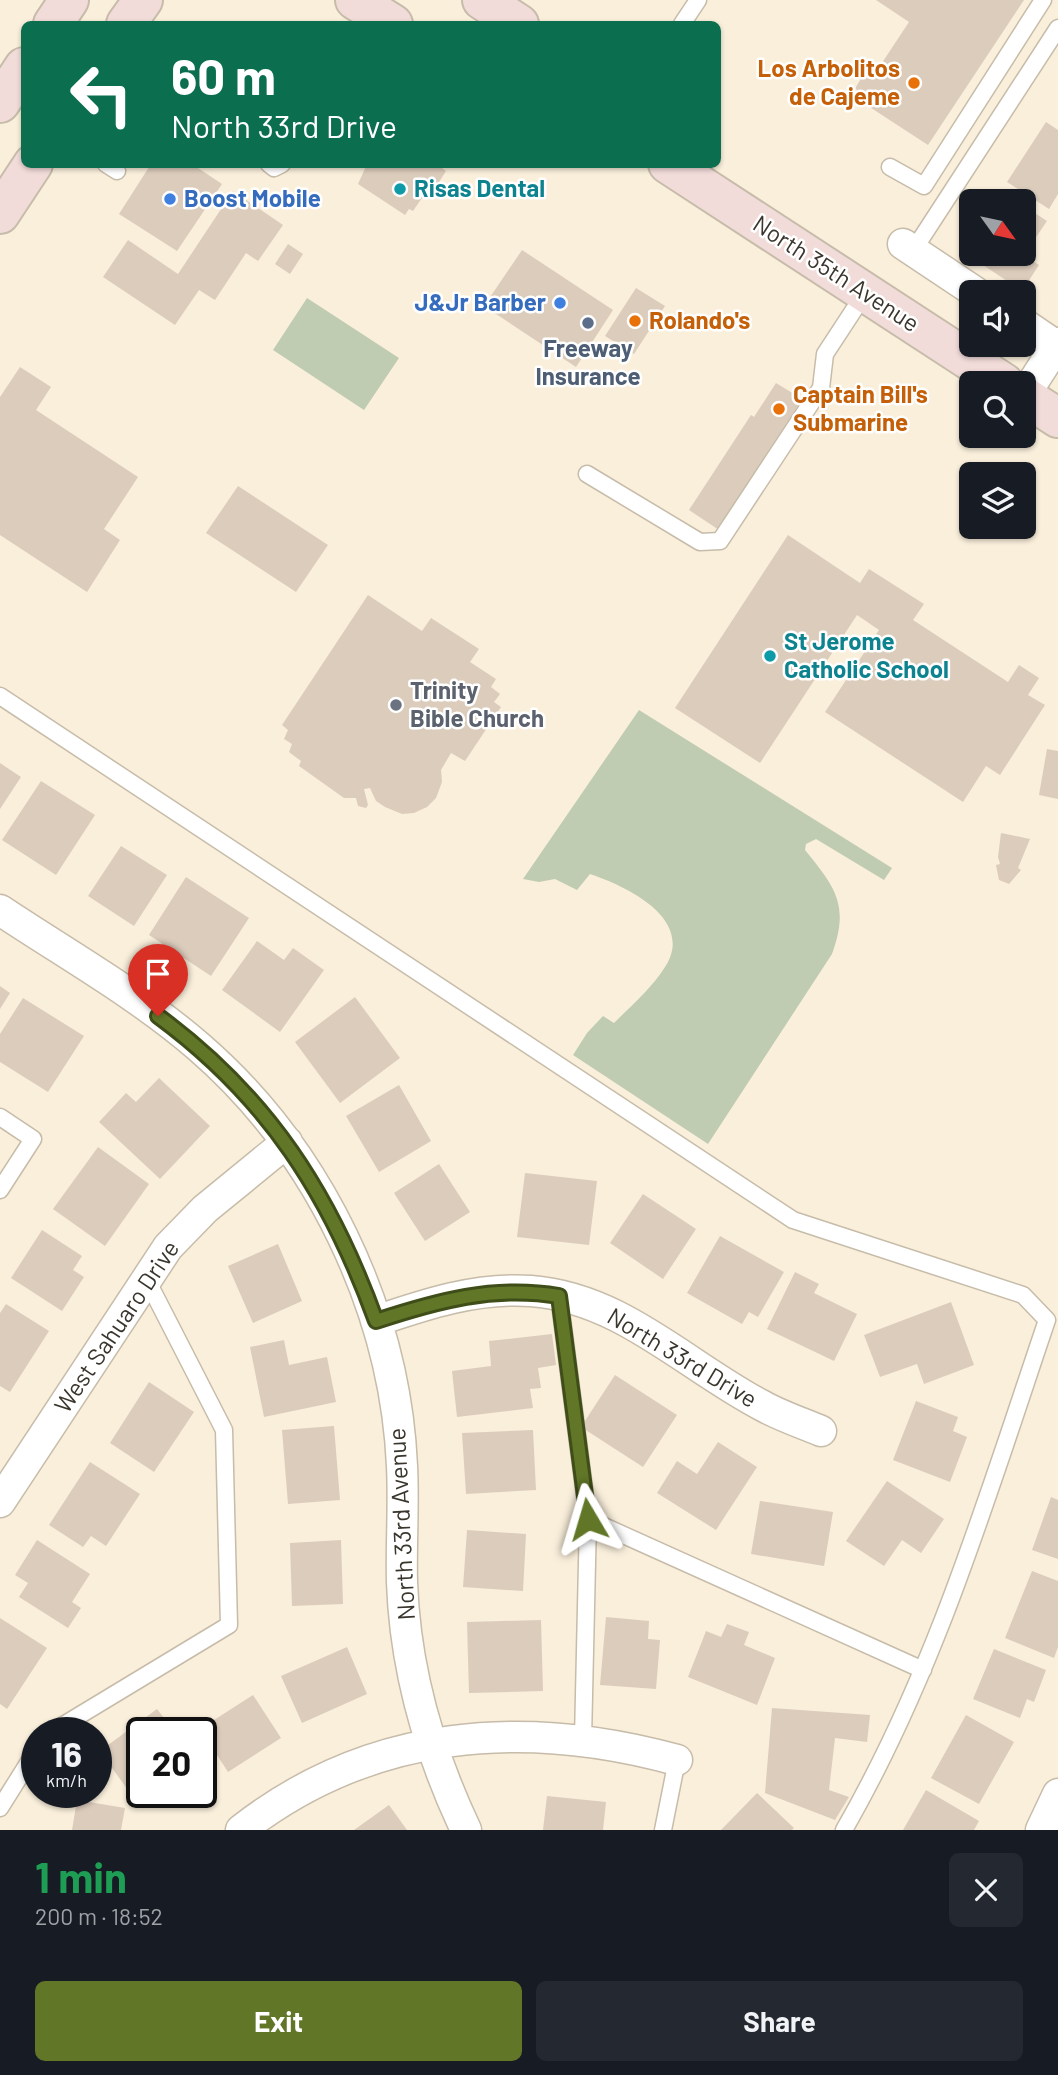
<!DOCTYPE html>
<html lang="en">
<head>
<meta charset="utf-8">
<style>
	body { margin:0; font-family:Barlow,sans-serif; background:#242831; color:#f1f3f6; height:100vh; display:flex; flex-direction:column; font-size:26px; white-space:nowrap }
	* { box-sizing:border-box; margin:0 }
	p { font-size:23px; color:#9ea1a6 }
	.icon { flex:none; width:38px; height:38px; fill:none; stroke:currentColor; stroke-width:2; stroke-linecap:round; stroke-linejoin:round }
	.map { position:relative; height:1830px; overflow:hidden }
	.panel { display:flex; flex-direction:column; background:#171b24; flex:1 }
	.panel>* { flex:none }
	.banner { position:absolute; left:21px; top:21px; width:700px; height:147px; border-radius:10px; box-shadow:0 2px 5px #0004; background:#0b6e4f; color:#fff; overflow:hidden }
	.needle { width:46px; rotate:123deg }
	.fabs { position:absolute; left:959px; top:189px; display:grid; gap:14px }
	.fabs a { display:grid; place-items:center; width:77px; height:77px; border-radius:10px; background:#171b24; box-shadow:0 2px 5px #0004; font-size:35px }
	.speed { position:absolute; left:21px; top:1717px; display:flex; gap:14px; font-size:35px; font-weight:700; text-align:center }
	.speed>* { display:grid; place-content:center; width:91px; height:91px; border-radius:50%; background:#171b24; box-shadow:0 2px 5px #0004; line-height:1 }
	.speed small { font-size:18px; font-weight:400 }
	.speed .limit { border:4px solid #111; border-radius:10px; background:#fff; color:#111 }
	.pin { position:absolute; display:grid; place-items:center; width:60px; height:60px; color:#fff; margin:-72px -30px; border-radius:50% 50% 50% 0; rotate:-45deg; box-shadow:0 0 7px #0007 }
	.pin .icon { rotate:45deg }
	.me { position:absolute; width:77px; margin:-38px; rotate:353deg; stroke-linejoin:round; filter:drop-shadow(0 0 5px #0008) }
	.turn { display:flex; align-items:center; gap:24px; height:147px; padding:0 35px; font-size:32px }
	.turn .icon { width:91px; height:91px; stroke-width:2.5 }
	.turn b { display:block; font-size:49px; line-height:60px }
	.round { display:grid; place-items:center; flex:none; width:74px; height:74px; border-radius:10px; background:#242831 }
	.headline { display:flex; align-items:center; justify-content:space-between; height:119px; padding:0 35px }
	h1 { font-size:42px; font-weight:700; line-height:52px; color:#1e9e55 }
	.action { display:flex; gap:14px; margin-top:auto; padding:14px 35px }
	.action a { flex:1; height:80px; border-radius:10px; background:#617627; color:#fff; font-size:28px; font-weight:700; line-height:80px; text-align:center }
	.action a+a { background:#242831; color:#f1f3f6 }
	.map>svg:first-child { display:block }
</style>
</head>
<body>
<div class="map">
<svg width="1058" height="1830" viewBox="0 0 1058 1830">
	<rect width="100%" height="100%" fill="#faefdb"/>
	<path fill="#c0ccb2" d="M 307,298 L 399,358 L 364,410 L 273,350 Z
		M 639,710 L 892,868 L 884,880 L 816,839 L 806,844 L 805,850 C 835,887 850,905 832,954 L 708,1144 L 573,1055 L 587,1033 L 603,1016 L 614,1023 C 631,1006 652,988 665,967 C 696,919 626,886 590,874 L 577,890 L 555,879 L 539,882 L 523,879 Z"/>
	<path fill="#dcccbc" d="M 876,0 L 1024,0 L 928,145 L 865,104 L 859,108 L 856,87 L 864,73 L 872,78 L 909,22 Z
		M 1046,122 L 1058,130 L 1058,194 L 1049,209 L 1007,182 Z
		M 151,164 L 192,164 L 222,184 L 177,251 L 119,214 Z
		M 367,164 L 445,164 L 442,168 L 446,171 L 429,198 L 424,195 L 413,211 L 409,209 L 405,215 L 358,184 Z
		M 233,191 L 283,225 L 258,261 L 246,253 L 215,300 L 199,290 L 175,325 L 103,277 L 128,240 L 178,274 Z
		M 1024,206 L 1047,221 L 1024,255 L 1039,265 L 1022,291 L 959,249 L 971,230 L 971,254 L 1024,254 Z
		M 288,244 L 303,254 L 290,274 L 275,264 Z
		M 522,250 L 613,310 L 576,367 L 484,306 Z
		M 636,288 L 665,306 L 634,354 L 605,336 Z
		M 20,367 L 51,387 L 36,410 L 138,477 L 104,529 L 120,540 L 87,592 L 0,535 L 0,397 Z
		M 776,383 L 804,400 L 719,530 L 689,510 L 751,415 L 754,417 Z
		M 238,486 L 328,545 L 296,592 L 206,533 Z
		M 788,535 L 860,583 L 869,569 L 924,604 L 913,620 L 1008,682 L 1019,665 L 1039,678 L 1028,695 L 1045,705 L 1000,775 L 986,766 L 963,802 L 825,712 L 879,630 L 857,615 L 760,763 L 675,708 Z
		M 368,595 L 422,631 L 431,618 L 479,649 L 470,662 L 496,679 L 491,687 L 500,694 L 494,702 L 501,707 L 465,761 L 451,753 L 441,770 L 442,782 L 436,798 L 427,807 L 414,813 L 402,814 L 385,807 L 376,801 L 370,788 L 364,789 L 368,805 L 366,808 L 358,806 L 356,798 L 344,798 L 299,766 L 301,761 L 289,752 L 292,744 L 284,739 L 288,730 L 282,725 Z
		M 1047,749 L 1058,751 L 1058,799 L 1039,795 Z
		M 0,763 L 21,777 L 0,809 Z
		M 41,781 L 95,815 L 56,875 L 2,840 Z
		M 1001,833 L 1030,839 L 1018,868 L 1021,870 L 1009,884 L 999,880 L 996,865 L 1000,864 L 998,857 Z
		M 121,846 L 167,875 L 134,926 L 88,896 Z
		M 186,877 L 249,918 L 211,976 L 149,935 Z
		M 257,941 L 284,960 L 293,948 L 324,970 L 280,1032 L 222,990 Z
		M 0,986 L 10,993 L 0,1009 Z
		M 355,997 L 400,1058 L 340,1103 L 295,1042 Z
		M 23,998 L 84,1036 L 48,1092 L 0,1062 L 0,1034 Z
		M 159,1078 L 210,1126 L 160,1179 L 99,1122 L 126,1093 L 136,1102 Z
		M 399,1085 L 431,1141 L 379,1172 L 346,1116 Z
		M 98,1147 L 149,1184 L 105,1246 L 53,1209 Z
		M 439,1164 L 470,1212 L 425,1241 L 394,1193 Z
		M 525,1173 L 597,1181 L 589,1245 L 517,1237 Z
		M 643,1194 L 696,1229 L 663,1279 L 610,1243 Z
		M 42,1230 L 82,1256 L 73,1270 L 84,1277 L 62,1311 L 11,1278 Z
		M 720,1236 L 784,1272 L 758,1317 L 749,1312 L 742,1324 L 687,1293 Z
		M 278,1244 L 302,1301 L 253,1323 L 228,1266 Z
		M 795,1272 L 819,1284 L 814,1293 L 857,1314 L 834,1361 L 767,1329 Z
		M 951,1302 L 974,1365 L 924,1384 L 917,1364 L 880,1377 L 864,1335 Z
		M 6,1304 L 49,1331 L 10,1392 L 0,1386 L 0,1313 Z
		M 552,1334 L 556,1365 L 538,1368 L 541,1388 L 530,1389 L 533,1408 L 457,1417 L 452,1371 L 491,1366 L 489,1341 Z
		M 284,1340 L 289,1365 L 327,1357 L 336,1402 L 264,1417 L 250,1347 Z
		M 615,1375 L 677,1415 L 643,1467 L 581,1427 Z
		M 149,1382 L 194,1412 L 154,1472 L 110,1443 Z
		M 916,1401 L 958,1417 L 953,1431 L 967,1437 L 950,1482 L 893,1460 Z
		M 334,1426 L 340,1500 L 288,1504 L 282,1430 Z
		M 533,1430 L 536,1490 L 466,1494 L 462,1433 Z
		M 718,1442 L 757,1467 L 716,1530 L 657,1493 L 677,1461 L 697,1474 Z
		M 90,1462 L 140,1494 L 106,1546 L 91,1536 L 83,1547 L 49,1525 Z
		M 887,1481 L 944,1519 L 921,1553 L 902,1540 L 884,1566 L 846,1541 Z
		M 1051,1497 L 1058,1500 L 1058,1559 L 1032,1550 Z
		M 760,1501 L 833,1512 L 824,1566 L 751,1554 Z
		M 467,1530 L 526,1534 L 523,1591 L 463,1587 Z
		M 37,1540 L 90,1574 L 72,1602 L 81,1608 L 68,1628 L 19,1597 L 28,1583 L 15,1575 Z
		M 341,1540 L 343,1604 L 292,1606 L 290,1543 Z
		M 1032,1571 L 1058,1581 L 1058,1647 L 1054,1658 L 1005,1638 Z
		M 606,1617 L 649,1621 L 648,1639 L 660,1640 L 656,1689 L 600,1685 Z
		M 0,1618 L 47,1648 L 7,1709 L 0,1704 Z
		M 541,1620 L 543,1691 L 469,1693 L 467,1622 Z
		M 727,1624 L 749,1632 L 744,1645 L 775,1658 L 757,1705 L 688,1677 L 706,1631 L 721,1637 Z
		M 347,1647 L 367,1694 L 302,1723 L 281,1676 Z
		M 994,1649 L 1046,1670 L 1034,1702 L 1027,1699 L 1020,1718 L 973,1699 Z
		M 253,1695 L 281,1738 L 228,1772 L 200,1729 Z
		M 772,1708 L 870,1715 L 867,1742 L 835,1738 L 829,1790 L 849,1797 L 835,1820 L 765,1793 Z
		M 157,1709 L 175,1732 L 142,1732 L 142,1792 L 160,1792 L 140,1807 L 100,1751 Z
		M 966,1715 L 1014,1742 L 979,1804 L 931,1778 Z
		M 926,1790 L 979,1821 L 974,1830 L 903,1830 Z
		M 757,1793 L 794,1828 L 792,1830 L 721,1830 Z
		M 547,1796 L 606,1802 L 603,1830 L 543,1830 Z
		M 77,1800 L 125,1808 L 121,1830 L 72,1830 Z
		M 389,1805 L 407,1830 L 354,1830 Z"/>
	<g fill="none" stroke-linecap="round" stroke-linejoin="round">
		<defs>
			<path id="lane" d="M 682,24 L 698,0
				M 106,164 L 117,171
				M 269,164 L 274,168 L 282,164
				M 890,167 L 924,186 L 1043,0
				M 913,251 L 1058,28
				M 587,474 L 700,542 L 720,541 L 821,388 L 825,354 L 865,293
				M 0,696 L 793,1220 L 1023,1295 L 1047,1320 C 988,1494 936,1670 844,1830
				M 0,1117 L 33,1139 L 0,1190
				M 559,1296 L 588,1519 L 583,1739
				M 588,1519 L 923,1670
				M 52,1732 L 229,1625 L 224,1430 L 146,1278
				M 0,1808 L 37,1749
				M 663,1830 L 677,1760"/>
			<path id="street" d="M 903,244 L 975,292
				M 1024,324 L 1058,347
				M 1024,396 L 1058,343
				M 0,910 C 66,954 139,995 199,1047 C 318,1150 395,1309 402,1466 C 404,1505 401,1543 402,1582 C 405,1668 429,1752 466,1830
				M 376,1321 C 426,1304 477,1287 531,1291 C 622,1298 686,1366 763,1406 C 781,1416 802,1423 821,1431
				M 0,1502 L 168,1247 L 205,1209 L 287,1142
				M 241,1830 C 370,1729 524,1718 677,1760
				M 1041,1830 L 1058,1794"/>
			<path id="secondary" d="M 355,0 L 393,24
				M 482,0 L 519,24
				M 53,24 L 69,0
				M 126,24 L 143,0
				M 0,103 L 24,67
				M 668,164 L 1004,383
				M 0,214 L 33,164
				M 1024,396 L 1058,418"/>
		</defs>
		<use href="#lane" stroke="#c6bca9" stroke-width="19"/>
		<use href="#street" stroke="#c6bca9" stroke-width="33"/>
		<use href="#secondary" stroke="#c6bca9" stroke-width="42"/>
		<use href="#lane" stroke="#fff" stroke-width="16"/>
		<use href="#street" stroke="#fff" stroke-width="30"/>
		<use href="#secondary" stroke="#f2dcda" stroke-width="38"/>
	</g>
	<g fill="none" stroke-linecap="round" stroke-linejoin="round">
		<defs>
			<path id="route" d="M 158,1016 C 268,1097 330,1194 376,1321 C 437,1301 494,1285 559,1296 L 588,1519"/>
		</defs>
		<use href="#route" stroke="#3f4d19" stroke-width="18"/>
		<use href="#route" stroke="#617627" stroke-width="12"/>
	</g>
	<g fill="#e8710a" stroke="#fff" stroke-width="2.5">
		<circle cx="914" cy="83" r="7"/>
		<circle cx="635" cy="321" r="7"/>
		<circle cx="779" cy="409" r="7"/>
	</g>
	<g fill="#0f9aa8" stroke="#fff" stroke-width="2.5">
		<circle cx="400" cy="189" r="7"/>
		<circle cx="770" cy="656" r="7"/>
	</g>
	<g fill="#3f7fe0" stroke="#fff" stroke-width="2.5">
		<circle cx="170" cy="199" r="7"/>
		<circle cx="560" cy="303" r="7"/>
	</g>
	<circle fill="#5c6f8a" stroke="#fff" stroke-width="2.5" cx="588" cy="323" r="7"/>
	<circle fill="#6b7280" stroke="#fff" stroke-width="2.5" cx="396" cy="705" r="7"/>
	<g text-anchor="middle" stroke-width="5" stroke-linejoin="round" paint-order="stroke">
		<g font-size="24" font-weight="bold" fill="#c56008" stroke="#fff" text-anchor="start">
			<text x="900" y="77" text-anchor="end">Los Arbolitos<tspan x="900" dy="28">de Cajeme</tspan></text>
			<text x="649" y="329">Rolando's</text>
			<text x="793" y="403">Captain Bill's<tspan x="793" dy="28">Submarine</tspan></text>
		</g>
		<g font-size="24" font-weight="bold" fill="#0d838f" stroke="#fff" text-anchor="start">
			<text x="414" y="197">Risas Dental</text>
			<text x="784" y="650">St Jerome<tspan x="784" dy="28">Catholic School</tspan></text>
		</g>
		<g font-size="24" font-weight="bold" fill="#366cbe" stroke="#fff" text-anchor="start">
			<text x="184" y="207">Boost Mobile</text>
			<text x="546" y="311" text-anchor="end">J&amp;Jr Barber</text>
		</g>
		<g font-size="24" fill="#3a362e" stroke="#fff">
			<text transform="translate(836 274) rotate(33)" y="8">North 35th Avenue</text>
			<text transform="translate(117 1327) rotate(-56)" y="8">West Sahuaro Drive</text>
			<text transform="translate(682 1358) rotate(31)" y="8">North 33rd Drive</text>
			<text transform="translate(402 1524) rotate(-93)" y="8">North 33rd Avenue</text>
		</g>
		<g font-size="24" font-weight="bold" fill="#4e5e75" stroke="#fff">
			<text x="588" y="357">Freeway<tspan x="588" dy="28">Insurance</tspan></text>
		</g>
		<g font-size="24" font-weight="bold" fill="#5b616d" stroke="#fff" text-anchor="start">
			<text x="410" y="699">Trinity<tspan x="410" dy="28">Bible Church</tspan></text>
		</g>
	</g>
</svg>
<div class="fabs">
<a><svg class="needle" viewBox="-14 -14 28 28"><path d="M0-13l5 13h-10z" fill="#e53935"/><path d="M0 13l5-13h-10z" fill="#9ea1a6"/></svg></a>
<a><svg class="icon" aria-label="sound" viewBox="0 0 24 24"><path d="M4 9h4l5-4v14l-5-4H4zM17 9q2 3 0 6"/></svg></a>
<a><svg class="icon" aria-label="search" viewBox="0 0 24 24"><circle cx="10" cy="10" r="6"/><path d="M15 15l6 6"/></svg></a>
<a><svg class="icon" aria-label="layers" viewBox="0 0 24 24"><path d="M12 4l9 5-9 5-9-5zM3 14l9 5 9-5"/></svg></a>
</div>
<div class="speed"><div>16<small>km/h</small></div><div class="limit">20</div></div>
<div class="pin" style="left:158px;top:1016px;background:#d93025"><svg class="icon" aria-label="arrive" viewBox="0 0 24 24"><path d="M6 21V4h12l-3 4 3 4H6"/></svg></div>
<svg class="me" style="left:588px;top:1519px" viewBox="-20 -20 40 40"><path d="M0-17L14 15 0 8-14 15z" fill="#617627" stroke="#fff" stroke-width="4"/></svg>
<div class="banner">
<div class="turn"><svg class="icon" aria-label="left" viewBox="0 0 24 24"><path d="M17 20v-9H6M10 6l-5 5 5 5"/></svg><div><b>60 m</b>North 33rd Drive</div></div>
</div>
</div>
<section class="panel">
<div class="headline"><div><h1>1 min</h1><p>200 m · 18:52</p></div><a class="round"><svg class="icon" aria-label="close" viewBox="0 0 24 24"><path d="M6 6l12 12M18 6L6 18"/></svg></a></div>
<div class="action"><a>Exit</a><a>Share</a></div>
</section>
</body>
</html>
